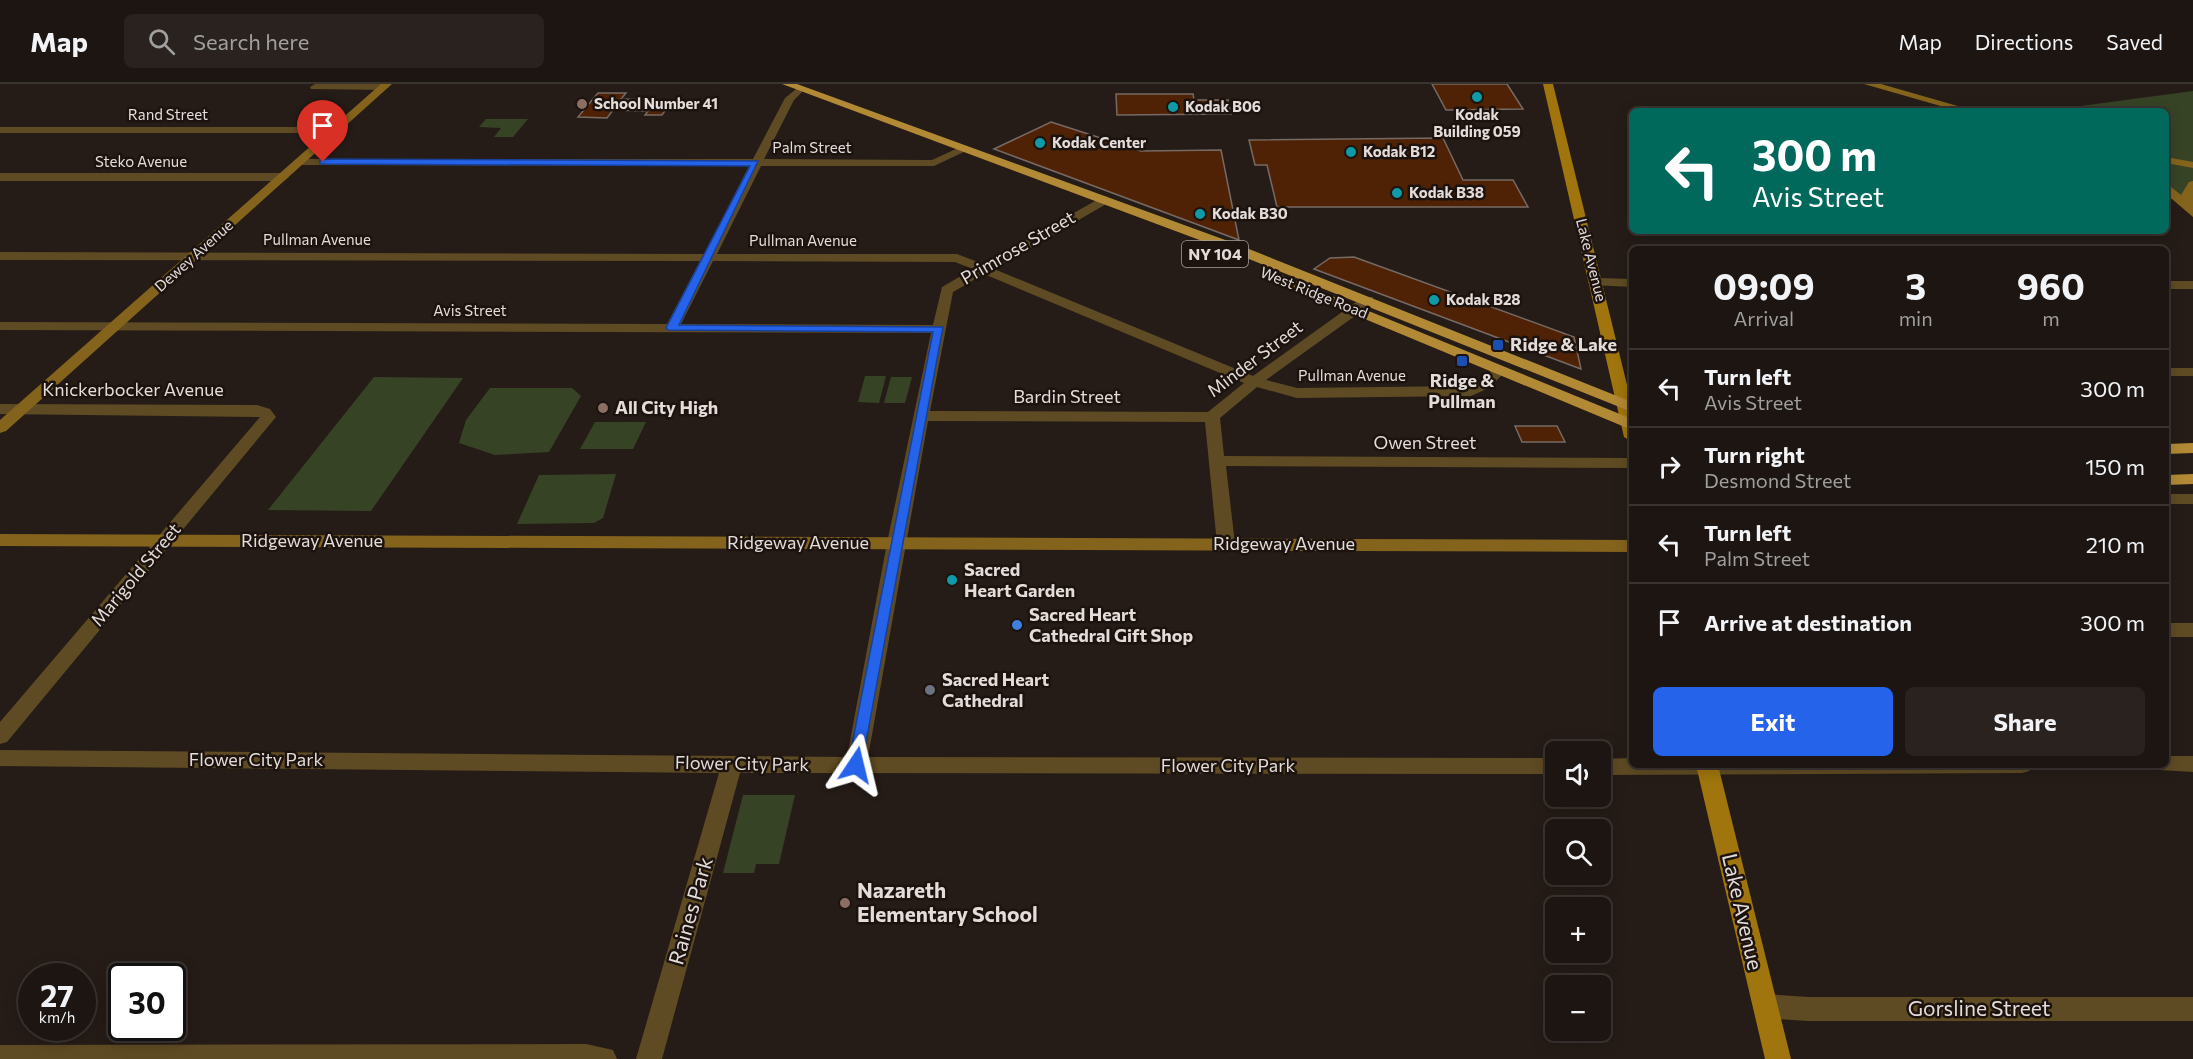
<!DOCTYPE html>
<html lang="en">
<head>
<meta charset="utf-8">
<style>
	body { margin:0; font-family:Commissioner,sans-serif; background:#29221f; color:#f1f3f6; height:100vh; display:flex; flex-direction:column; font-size:22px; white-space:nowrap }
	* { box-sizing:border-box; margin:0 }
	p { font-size:20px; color:#a09f9f }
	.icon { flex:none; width:33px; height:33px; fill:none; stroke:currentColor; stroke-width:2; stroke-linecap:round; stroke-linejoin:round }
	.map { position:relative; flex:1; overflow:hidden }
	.details { position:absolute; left:1629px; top:162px; width:540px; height:522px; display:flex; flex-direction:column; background:#1c1511; border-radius:9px; box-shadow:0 3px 15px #0003,0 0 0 2px #3a3431 }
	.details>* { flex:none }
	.guide { position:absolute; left:1629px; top:24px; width:540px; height:126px; border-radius:9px; box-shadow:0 3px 15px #0003,0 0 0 2px #3a3431; background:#00695c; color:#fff; overflow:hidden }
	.fabs { position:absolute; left:1545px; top:657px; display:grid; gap:12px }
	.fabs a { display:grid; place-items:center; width:66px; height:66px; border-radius:9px; background:#1c1511; box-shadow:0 3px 15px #0003,0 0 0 2px #3a3431; font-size:30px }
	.speed { position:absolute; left:18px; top:879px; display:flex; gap:12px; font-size:30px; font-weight:700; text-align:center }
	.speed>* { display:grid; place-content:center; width:78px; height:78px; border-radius:50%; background:#1c1511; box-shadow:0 3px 15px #0003,0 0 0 2px #3a3431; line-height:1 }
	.speed small { font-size:15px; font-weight:400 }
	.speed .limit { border:3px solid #111; border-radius:9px; background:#fff; color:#111 }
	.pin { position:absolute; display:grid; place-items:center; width:51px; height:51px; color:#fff; margin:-62px -26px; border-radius:50% 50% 50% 0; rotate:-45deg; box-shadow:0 0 6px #0007 }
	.pin .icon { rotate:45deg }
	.me { position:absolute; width:66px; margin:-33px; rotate:10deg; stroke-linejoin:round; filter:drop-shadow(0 0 4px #0008) }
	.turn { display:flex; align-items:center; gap:21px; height:126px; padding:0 24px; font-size:27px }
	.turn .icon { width:78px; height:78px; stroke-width:2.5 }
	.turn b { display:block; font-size:42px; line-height:51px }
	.eta { display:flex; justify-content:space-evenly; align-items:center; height:102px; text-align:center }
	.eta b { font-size:36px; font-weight:700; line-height:42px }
	.primary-button { display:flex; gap:12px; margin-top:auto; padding:12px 24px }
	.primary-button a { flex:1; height:69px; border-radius:9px; background:#2563eb; color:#fff; font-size:24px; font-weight:700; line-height:69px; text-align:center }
	.primary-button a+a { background:#29221f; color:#f1f3f6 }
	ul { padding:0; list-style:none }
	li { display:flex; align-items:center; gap:18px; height:78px; padding:0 24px; border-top:2px solid #3a3431 }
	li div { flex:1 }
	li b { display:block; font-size:22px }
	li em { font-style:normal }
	header { display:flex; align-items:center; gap:36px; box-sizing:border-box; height:84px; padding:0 30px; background:#1c1511; border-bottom:2px solid #3a3431 }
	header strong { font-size:28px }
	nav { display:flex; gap:33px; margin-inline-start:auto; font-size:21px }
	.search { width:420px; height:54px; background:#29221f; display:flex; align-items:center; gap:15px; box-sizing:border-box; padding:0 21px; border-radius:9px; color:#a09f9f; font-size:22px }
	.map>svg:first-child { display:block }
</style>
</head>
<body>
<header>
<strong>Map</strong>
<div class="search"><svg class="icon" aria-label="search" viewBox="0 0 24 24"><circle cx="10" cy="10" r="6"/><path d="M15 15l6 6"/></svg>Search here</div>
<nav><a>Map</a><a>Directions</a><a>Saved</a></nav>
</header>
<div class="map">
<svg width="2193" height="975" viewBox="0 0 2193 975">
	<rect width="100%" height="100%" fill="#251c17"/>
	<path fill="#374325" d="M 2193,7 L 2193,129 L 2166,103 L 2166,27 L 2043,27 Z
		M 486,35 L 528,35 L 513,53 L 494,53 L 501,44 L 479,43 Z
		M 865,292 L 886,292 L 879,319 L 858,318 Z
		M 374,293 L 463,294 L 371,427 L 268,426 Z
		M 891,293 L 912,293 L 905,319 L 884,319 Z
		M 490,304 L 572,304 L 581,312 L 549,368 L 495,371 L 459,359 L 466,336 Z
		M 595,338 L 646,338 L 633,365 L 580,365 Z
		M 616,390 L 603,434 L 594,439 L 517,440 L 539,391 Z
		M 743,711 L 795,711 L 779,780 L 756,780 L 754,789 L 723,789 Z"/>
	<path fill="#502205" stroke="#756a64" stroke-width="1.5" d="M 1432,0 L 1507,0 L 1523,25 L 1446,26 Z
		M 598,9 L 626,9 L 621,15 L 672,17 L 662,31 L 645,31 L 648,27 L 613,26 L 607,34 L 578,33 Z
		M 1116,10 L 1193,10 L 1194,16 L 1228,16 L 1231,30 L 1117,31 Z
		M 1051,38 L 1141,67 L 1221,66 L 1239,156 L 994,65 Z
		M 1443,54 L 1463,96 L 1513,96 L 1528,123 L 1277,123 L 1267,81 L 1255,81 L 1249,56 Z
		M 1354,173 L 1574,253 L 1581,285 L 1314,185 L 1330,174 Z
		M 1515,342 L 1557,342 L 1565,358 L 1522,358 Z"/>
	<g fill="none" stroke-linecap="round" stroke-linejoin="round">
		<path fill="#5f4b23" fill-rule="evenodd" d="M 315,0 L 384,0 L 389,3 L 384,6 L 311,5 L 310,3 Z
			M 800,2 L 805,5 L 794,16 L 764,75 L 932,76 L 958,64 L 968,66 L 934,82 L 761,82 L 717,170 L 957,170 L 983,180 L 1104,112 L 1108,113 L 1108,119 L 994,185 L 1253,292 L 1363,213 L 1373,213 L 1373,219 L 1266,296 L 1297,304 L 1468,302 L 1479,298 L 1495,283 L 1505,283 L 1507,286 L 1489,304 L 1471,312 L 1297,314 L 1257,303 L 1220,334 L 1224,372 L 1632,374 L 1632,384 L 1226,382 L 1235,460 L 1226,466 L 1217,460 L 1205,338 L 928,337 L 868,673 L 1556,674 L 1556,690 L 740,689 L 662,975 L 636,975 L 719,689 L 0,682 L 0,666 L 847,673 L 887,459 L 931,249 L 0,246 L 0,238 L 667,240 L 700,177 L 0,176 L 0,168 L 704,170 L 749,82 L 300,81 L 294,78 L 300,75 L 753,75 L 785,14 ZM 713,177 L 955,178 L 973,185 L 942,203 L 933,241 L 681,240 ZM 984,190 L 1244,299 L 1208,328 L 930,327 L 953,208 Z
			M 0,43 L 336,43 L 342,46 L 336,49 L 0,49 Z
			M 0,89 L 283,89 L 289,93 L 283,97 L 0,97 Z
			M 1597,194 L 1632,195 L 1632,203 L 1592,201 L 1590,198 Z
			M 2166,197 L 2193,197 L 2193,205 L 2166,205 Z
			M 2166,284 L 2193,284 L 2193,292 L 2166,292 Z
			M 0,320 L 257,321 L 270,325 L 276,333 L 7,658 L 0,660 L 0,638 L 260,333 L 0,330 Z
			M 2166,410 L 2193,410 L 2193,420 L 2166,420 Z
			M 2166,539 L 2193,539 L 2193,553 L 2166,553 Z
			M 2166,672 L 2193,672 L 2193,688 L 2159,686 L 2156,681 L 2166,681 Z
			M 1632,674 L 1632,681 L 2033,681 L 2029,687 L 2022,689 L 1600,691 L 1600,675 Z
			M 1765,910 L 1808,913 L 2193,913 L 2193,937 L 1808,937 L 1765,934 L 1756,930 L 1753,922 L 1756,914 Z
			M 586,960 L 613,966 L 617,975 L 0,975 L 0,961 Z"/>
		<path fill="#84631c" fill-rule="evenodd" d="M 381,0 L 392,0 L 6,347 L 0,349 L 0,336 Z
			M 1864,0 L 1881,0 L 1975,27 L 1958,27 Z
			M 2166,73 L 2193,78 L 2193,84 L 2166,79 Z
			M 2193,97 L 2193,133 L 2166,110 L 2166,99 L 2181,111 L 2189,98 Z
			M 0,450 L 1632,456 L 1632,468 L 0,462 Z"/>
		<path fill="#a0750d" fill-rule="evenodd" d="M 1543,0 L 1553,0 L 1632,321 L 1632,358 L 1624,353 Z
			M 1696,681 L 1718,681 L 1791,975 L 1765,975 Z"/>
		<path fill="#b28935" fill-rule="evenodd" d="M 782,0 L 797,0 L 1239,161 L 1632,318 L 1632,328 L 1229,167 Z
			M 1276,189 L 1632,335 L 1632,346 L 1271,196 L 1269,193 Z
			M 2193,359 L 2193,369 L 2166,370 L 2166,360 Z
			M 2193,390 L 2193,400 L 2166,401 L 2166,391 Z"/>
	</g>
	<path fill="#2563eb" stroke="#184099" stroke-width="1.5" d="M 323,75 L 758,77 L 679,241 L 943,243 L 861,685 L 856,687 L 848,681 L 933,248 L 668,246 L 666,244 L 750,82 L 320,80 L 320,76 Z"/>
	<g fill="#0f9aa8" stroke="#1c130f" stroke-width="2">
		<circle cx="1477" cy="13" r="6"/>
		<circle cx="1173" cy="23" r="6"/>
		<circle cx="1040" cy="59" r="6"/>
		<circle cx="1351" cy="68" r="6"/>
		<circle cx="1397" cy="109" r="6"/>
		<circle cx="1200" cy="130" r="6"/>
		<circle cx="1434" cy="216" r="6"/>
		<circle cx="952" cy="496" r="6"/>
	</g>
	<g fill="#8d6e63" stroke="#1c130f" stroke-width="2">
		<circle cx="582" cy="20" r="6"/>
		<circle cx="603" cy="324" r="6"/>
		<circle cx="845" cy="819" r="6"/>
	</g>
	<g fill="#1a4fb4" stroke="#1c130f" stroke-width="2">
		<rect x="1492" y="255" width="12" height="12" rx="3"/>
		<rect x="1456" y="271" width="12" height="12" rx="3"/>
	</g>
	<circle fill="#3f7fe0" stroke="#1c130f" stroke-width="2" cx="1017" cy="541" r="6"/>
	<circle fill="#6b7280" stroke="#1c130f" stroke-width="2" cx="930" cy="606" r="6"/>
	<g text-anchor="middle" stroke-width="5" stroke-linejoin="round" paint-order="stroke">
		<g font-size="15" font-weight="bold" fill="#e3dcd9" stroke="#1c130f" text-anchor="start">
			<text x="594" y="25">School Number 41</text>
			<text x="1185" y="28">Kodak B06</text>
			<text x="1477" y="36" text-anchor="middle">Kodak<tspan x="1477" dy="17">Building 059</tspan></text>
			<text x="1052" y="64">Kodak Center</text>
			<text x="1363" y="73">Kodak B12</text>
			<text x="1409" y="114">Kodak B38</text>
			<text x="1212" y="135">Kodak B30</text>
			<text x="1446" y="221">Kodak B28</text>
		</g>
		<g font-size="15" fill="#e3dcd9" stroke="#1c130f">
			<text x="168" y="36">Rand Street</text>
			<text x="812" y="69">Palm Street</text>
			<text x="141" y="83">Steko Avenue</text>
			<text x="317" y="161">Pullman Avenue</text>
			<text x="803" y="162">Pullman Avenue</text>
			<text transform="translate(194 172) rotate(-42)" y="5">Dewey Avenue</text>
			<text transform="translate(1591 176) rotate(76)" y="5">Lake Avenue</text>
			<text transform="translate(1314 209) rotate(22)" y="5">West Ridge Road</text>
			<text x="470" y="232">Avis Street</text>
			<text x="1352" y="297">Pullman Avenue</text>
		</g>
		<rect fill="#1c130f" stroke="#a7a09c" stroke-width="1.5" x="1182" y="157" width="66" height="26" rx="4.5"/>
		<g font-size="16" font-weight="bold" fill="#e3dcd9">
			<text x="1215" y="176">NY 104</text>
		</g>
		<g font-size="18" fill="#e3dcd9" stroke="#1c130f">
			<text transform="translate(1018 164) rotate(-30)" y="6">Primrose Street</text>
			<text transform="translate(1255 275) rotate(-37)" y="6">Minder Street</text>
			<text x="133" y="312">Knickerbocker Avenue</text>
			<text x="1067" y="319">Bardin Street</text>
			<text x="1425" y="365">Owen Street</text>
			<text x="312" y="463">Ridgeway Avenue</text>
			<text x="798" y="465">Ridgeway Avenue</text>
			<text x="1284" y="466">Ridgeway Avenue</text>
			<text transform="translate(136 491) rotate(-50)" y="6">Marigold Street</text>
			<text x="256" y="682">Flower City Park</text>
			<text transform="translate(742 680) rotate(1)" y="6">Flower City Park</text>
			<text x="1228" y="688">Flower City Park</text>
		</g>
		<g font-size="18" font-weight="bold" fill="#e3dcd9" stroke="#1c130f" text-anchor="start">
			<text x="1510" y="267">Ridge &amp; Lake</text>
			<text x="1462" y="303" text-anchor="middle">Ridge &amp;<tspan x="1462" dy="21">Pullman</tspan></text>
			<text x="615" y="330">All City High</text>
			<text x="964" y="492">Sacred<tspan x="964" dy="21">Heart Garden</tspan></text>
			<text x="1029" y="537">Sacred Heart<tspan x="1029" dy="21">Cathedral Gift Shop</tspan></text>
			<text x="942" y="602">Sacred Heart<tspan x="942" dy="21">Cathedral</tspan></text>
		</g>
		<g font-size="21" font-weight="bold" fill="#e3dcd9" stroke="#1c130f" text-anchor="start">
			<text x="857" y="814">Nazareth<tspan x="857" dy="24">Elementary School</tspan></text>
		</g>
		<g font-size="21" fill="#e3dcd9" stroke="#1c130f">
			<text transform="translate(691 827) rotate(-74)" y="7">Raines Park</text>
			<text transform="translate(1742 828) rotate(77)" y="7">Lake Avenue</text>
			<text x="1979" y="932">Gorsline Street</text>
		</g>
	</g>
</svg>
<div class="fabs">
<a><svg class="icon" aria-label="sound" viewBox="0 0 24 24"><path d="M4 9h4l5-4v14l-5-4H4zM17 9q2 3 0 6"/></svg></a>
<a><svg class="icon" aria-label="search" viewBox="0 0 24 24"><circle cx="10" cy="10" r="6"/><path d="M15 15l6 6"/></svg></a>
<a>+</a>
<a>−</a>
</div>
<div class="speed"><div>27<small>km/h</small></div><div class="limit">30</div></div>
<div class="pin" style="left:323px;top:78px;background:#d93025"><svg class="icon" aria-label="arrive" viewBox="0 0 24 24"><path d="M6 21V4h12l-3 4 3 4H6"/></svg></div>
<svg class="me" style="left:856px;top:681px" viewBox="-20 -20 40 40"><path d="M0-17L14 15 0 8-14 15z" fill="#2563eb" stroke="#fff" stroke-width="4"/></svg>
<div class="guide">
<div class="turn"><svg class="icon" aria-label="left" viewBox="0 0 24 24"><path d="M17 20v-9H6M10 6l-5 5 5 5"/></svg><div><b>300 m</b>Avis Street</div></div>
</div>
<section class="details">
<div class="eta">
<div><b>09:09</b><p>Arrival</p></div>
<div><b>3</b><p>min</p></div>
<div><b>960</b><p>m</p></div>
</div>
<ul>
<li><svg class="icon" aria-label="left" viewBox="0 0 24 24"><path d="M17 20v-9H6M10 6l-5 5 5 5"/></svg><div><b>Turn left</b><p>Avis Street</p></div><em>300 m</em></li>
<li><svg class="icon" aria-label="right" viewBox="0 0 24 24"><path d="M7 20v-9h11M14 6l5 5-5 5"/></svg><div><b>Turn right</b><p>Desmond Street</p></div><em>150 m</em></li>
<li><svg class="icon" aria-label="left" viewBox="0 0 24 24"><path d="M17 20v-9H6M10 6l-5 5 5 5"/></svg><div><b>Turn left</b><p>Palm Street</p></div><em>210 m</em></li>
<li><svg class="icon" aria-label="arrive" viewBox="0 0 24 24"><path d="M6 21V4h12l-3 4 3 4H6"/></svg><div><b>Arrive at destination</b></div><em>300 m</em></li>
</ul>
<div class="primary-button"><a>Exit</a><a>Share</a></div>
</section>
</div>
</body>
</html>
